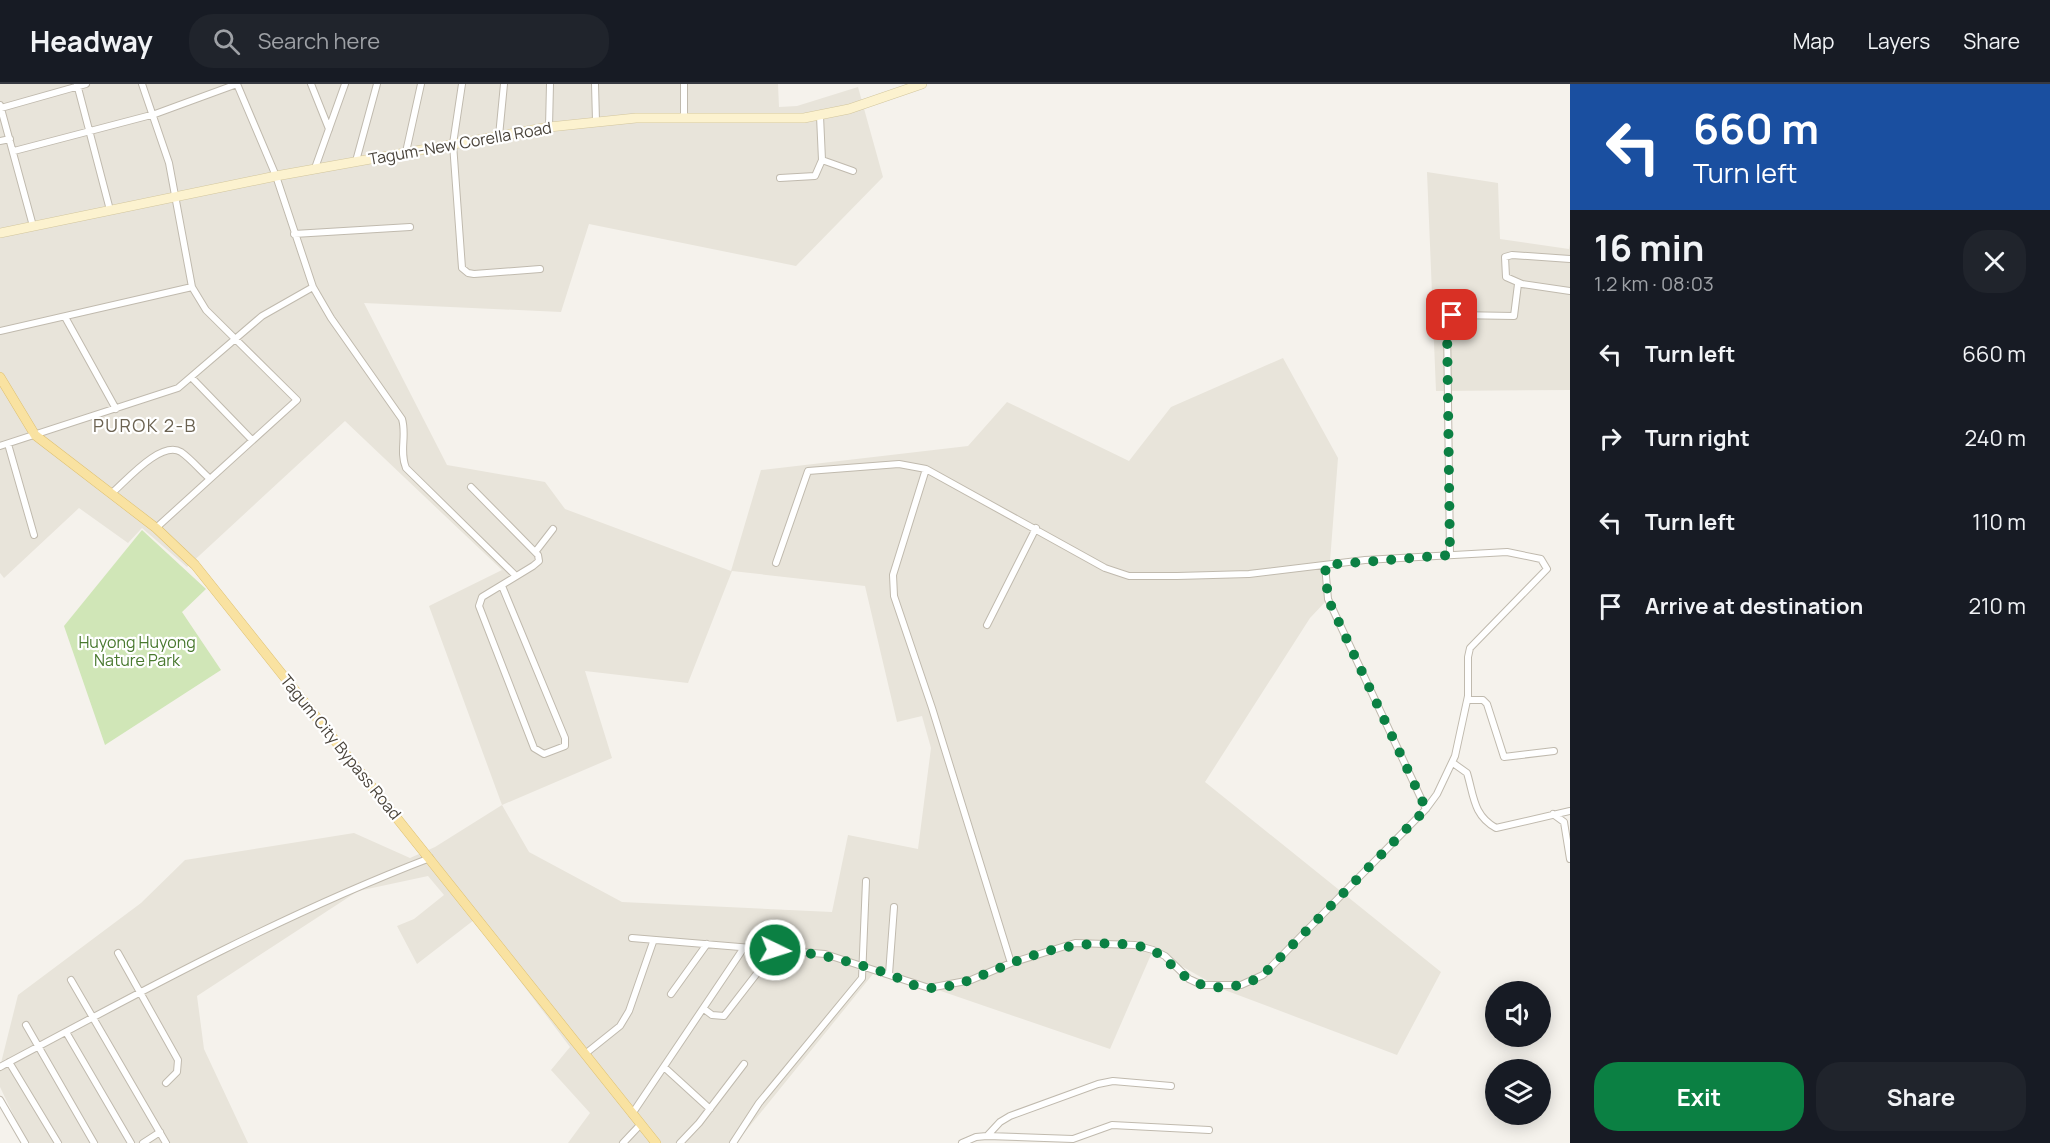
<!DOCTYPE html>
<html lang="en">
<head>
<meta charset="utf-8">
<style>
	body { margin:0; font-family:Manrope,sans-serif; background:#20242c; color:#f1f3f6; height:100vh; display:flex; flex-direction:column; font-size:22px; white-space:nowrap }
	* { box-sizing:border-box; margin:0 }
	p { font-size:20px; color:#9ea1a6 }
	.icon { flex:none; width:33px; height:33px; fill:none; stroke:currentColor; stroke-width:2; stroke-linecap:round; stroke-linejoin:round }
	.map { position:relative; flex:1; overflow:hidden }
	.side { display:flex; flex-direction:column; background:#171b24; width:480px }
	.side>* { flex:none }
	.banner { background:#1a4fa0; color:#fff; overflow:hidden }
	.controls { position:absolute; left:1485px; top:897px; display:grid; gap:12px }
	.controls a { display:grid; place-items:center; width:66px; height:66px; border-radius:50%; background:#171b24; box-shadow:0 3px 15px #0003; font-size:30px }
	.pin { position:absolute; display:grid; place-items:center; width:51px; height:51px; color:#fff; margin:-26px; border-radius:12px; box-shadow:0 3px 9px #0006 }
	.me { position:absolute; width:66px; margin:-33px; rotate:94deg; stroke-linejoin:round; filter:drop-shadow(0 0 4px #0008) }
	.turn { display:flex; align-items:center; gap:21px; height:126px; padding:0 24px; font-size:27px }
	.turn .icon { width:78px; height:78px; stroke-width:2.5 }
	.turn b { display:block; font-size:42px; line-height:51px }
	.round { display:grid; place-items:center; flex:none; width:63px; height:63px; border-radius:24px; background:#20242c }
	.headline { display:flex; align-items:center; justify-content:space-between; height:102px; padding:0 24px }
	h1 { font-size:36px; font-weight:700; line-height:45px }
	.action { display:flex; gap:12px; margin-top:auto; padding:12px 24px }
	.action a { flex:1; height:69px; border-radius:24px; background:#0b8043; color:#fff; font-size:24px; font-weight:700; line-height:69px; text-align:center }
	.action a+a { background:#20242c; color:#f1f3f6 }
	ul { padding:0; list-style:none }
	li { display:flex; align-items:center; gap:18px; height:84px; padding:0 24px }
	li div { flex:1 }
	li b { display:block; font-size:22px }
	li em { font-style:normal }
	header { display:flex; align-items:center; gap:36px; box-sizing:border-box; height:84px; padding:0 30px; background:#171b24; border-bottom:2px solid #363941 }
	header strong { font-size:28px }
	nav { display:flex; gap:33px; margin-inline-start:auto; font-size:21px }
	.search { width:420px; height:54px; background:#20242c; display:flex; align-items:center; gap:15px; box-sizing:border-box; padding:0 21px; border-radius:24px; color:#9ea1a6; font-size:22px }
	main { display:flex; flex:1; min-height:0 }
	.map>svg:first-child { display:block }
</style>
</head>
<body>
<header>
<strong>Headway</strong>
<div class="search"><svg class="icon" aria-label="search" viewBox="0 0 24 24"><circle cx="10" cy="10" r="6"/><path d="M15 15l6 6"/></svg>Search here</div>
<nav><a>Map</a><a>Layers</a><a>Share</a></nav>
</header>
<main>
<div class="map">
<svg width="1570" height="1059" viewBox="0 0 1570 1059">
	<rect width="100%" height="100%" fill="#f5f2ec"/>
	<path fill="#e8e4da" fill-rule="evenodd" d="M 0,0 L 778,0 L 779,23 L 797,22 L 858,3 L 883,93 L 796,182 L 589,140 L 561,228 L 364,219 L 447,381 L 545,398 L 565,425 L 731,487 L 761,386 L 968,362 L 1007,318 L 1129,377 L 1171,323 L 1283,274 L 1338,374 L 1327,516 L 1310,534 L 1205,698 L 1441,888 L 1397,971 L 1222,905 L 1153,866 L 1110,965 L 877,885 L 736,1059 L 568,1059 L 590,1029 L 551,986 L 570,963 L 474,836 L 417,880 L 397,842 L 414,835 L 444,811 L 428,792 L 358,807 L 197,912 L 204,965 L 248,1059 L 27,1059 L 0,1003 L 0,983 L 18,911 L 141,819 L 185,776 L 354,749 L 410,774 L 435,763 L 502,721 L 429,522 L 502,486 L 345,337 L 187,483 L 142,444 L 128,459 L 79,424 L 4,494 L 0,489 ZM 732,487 L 865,502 L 897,638 L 922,632 L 931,664 L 918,765 L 848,751 L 832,828 L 622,818 L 529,768 L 502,721 L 612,674 L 585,587 L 688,599 Z
		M 1427,88 L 1498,99 L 1500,155 L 1569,165 L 1570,160 L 1570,306 L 1436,307 Z"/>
	<path fill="#d0e6b7" d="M 142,446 L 206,505 L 182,528 L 221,586 L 105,661 L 64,542 Z"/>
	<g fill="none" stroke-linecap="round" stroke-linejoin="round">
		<defs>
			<path id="street" d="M 77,0 L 110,126
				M 142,0 L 169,79 L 192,203 L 206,226 L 297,316 L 156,444
				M 237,0 L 276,92 L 313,203 L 331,234 L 402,335 C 407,352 399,367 406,384 L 516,492
				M 311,0 L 329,45
				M 462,0 L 453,60 L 462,184 L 468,189 L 474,190 L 540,185
				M 595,0 L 596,37
				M 0,21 L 33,142
				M 1,24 L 86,0
				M 820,32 L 822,76 L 853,87
				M 684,34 L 684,0
				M 549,43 L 550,0
				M 499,52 L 504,0
				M 0,57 L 10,55
				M 14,67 L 155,30 L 237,0
				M 406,68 L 421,0
				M 356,77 L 377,0
				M 315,84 L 345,0
				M 780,94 L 815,92 L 822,76
				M 294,150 L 410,143
				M 1570,175 L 1512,171 L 1505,173 L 1506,193 L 1522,200 L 1570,207
				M 65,233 L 116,325
				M 0,247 L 192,203
				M 192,294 L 252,356
				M 8,360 L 34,451
				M 0,362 L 178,304 L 262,232 L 313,203
				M 926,385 L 893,491 L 894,512 L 932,624 L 1011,879
				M 471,403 L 538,471 L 539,477 L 533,482 L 482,513 L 479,522 L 534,664 L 544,670 L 565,662 L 565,654 L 502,502
				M 112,409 C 126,397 161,356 181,368 C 191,375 200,386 209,394
				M 536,467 L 553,445
				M 1450,471 L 1447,240 L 1449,233 L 1455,231 L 1514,232 L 1518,200
				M 1325,481 L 1328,515 L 1426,725
				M 987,541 L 1036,444
				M 1468,616 L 1483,616 L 1487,620 L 1504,673 L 1554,667
				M 1453,679 L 1467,689 C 1474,712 1473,731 1496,744 L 1570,727
				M 1553,730 L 1564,738 L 1570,775
				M 632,854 L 825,870 L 929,904 L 971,896 L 1011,879 L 1075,859 L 1135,861 L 1153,866 L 1165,872 L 1189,895 L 1202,901 L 1241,901 L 1263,891 L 1426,725 L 1437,710 L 1455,672 L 1468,612 L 1468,573 L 1470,564 L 1547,485 L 1541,475 L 1507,468 L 1365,476 L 1249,490 L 1177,492 L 1129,492 L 1105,484 L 926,385 L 899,380 L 808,387 L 776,479
				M 118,869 L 178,976 L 177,988 L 166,999
				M 889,890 L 894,823
				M 71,896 L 166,1059
				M 671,910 L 707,860
				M 704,925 L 712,931 L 724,932 L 775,866
				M 26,941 L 94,1059
				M 66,948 L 131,1059
				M 585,970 L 620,942 L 629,927 L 653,858
				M 9,978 L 58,1059
				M 0,983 C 140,908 281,831 430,774
				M 664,983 L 710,1025
				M 0,1016 L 25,1059
				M 632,1030 L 743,865
				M 987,1052 L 1073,1055 L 1112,1041 L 1209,1046
				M 143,1059 L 160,1048
				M 623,1059 L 640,1041
				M 680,1059 L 699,1039 L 744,980
				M 733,1059 L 759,1019 L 862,894 L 866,797
				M 962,1059 L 976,1053 L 987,1052 L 1000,1038 L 1010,1032 L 1098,1000 L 1113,997 L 1171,1002"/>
			<path id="secondary" d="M 0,149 L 276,92 L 549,43 L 636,34 L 804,34 L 849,25 L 922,0"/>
			<path id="primary" d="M 0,293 L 35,351 L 156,444 L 195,481 L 656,1059"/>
		</defs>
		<use href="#street" stroke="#c0baae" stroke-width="8"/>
		<use href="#secondary" stroke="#d2c69e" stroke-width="10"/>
		<use href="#primary" stroke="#dec071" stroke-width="10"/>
		<use href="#street" stroke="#fff" stroke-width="6"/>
		<use href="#secondary" stroke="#fcf2cf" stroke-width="9"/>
		<use href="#primary" stroke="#f9e2a1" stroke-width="9"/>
	</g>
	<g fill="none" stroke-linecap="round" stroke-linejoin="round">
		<path stroke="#0b8043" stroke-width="10" stroke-dasharray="0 18" d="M 775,866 C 815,868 849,877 886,889 C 901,894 913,904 929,904 C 956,905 983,890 1007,881 C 1048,864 1088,856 1132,861 C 1165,865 1166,881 1189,895 C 1212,909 1242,904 1263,891 L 1426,725 L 1328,515 L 1325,481 L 1450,471 L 1447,240 L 1452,231"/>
	</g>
	<g text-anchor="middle" stroke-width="4.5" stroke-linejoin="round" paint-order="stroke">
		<g font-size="16" fill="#49433a" stroke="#fff">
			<text transform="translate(460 59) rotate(-10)" y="6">Tagum-New Corella Road</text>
			<text transform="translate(341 663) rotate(51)" y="6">Tagum City Bypass Road</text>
		</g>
		<g font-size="16" fill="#49792f" stroke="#fff">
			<text x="137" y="564">Huyong Huyong<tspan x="137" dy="18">Nature Park</tspan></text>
		</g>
		<g font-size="18" letter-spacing="1.5" fill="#6b6251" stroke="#fff">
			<text x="145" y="348">PUROK 2-B</text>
		</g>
	</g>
</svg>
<div class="controls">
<a><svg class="icon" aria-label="sound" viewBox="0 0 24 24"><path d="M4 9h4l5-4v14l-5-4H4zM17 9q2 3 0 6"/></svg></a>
<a><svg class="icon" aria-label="layers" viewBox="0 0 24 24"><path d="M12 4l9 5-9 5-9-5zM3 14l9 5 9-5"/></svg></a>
</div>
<div class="pin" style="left:1452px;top:231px;background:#d93025"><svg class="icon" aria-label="arrive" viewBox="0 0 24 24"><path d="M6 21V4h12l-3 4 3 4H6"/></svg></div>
<svg class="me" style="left:775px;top:866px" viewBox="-20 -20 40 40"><circle r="17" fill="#0b8043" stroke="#fff" stroke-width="3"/><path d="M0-11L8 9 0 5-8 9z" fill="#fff"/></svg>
</div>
<section class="side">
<div class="banner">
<div class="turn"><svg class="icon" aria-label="left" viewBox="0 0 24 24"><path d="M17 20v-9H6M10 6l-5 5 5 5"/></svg><div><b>660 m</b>Turn left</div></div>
</div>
<div class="headline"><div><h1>16 min</h1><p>1.2 km · 08:03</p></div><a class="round"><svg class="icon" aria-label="close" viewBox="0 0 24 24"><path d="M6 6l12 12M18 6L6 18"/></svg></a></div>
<ul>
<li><svg class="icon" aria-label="left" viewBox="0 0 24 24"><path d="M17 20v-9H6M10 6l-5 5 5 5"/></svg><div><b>Turn left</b></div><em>660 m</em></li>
<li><svg class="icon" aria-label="right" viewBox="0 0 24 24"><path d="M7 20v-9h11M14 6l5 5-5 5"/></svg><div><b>Turn right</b></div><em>240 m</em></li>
<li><svg class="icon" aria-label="left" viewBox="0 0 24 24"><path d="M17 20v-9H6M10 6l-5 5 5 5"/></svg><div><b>Turn left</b></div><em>110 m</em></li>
<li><svg class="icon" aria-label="arrive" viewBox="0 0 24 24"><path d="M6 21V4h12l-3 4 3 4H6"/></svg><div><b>Arrive at destination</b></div><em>210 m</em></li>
</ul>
<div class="action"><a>Exit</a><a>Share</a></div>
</section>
</main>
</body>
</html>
